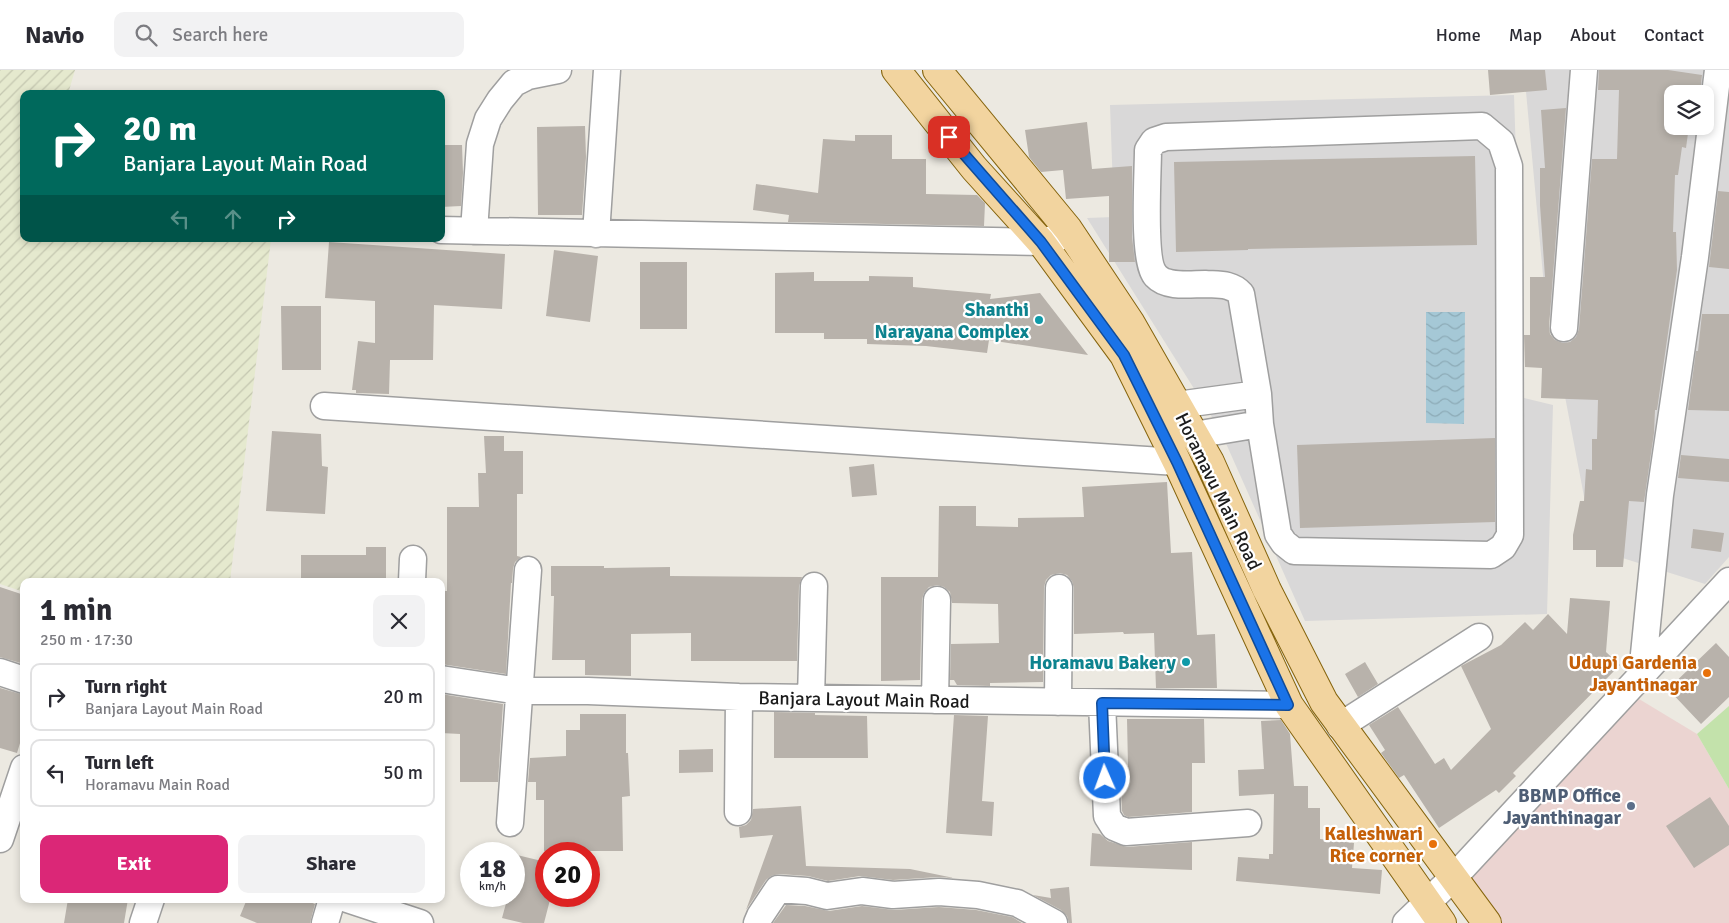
<!DOCTYPE html>
<html lang="en">
<head>
<meta charset="utf-8">
<style>
	body { margin:0; font-family:Signika,sans-serif; background:#f2f2f3; color:#2b2b33; height:100vh; display:flex; flex-direction:column; font-size:19px; white-space:nowrap }
	* { box-sizing:border-box; margin:0 }
	p { font-size:16px; color:#7c7c81 }
	.icon { flex:none; width:28px; height:28px; fill:none; stroke:currentColor; stroke-width:2; stroke-linecap:round; stroke-linejoin:round }
	.map { position:relative; flex:1; overflow:hidden }
	.sheet { position:absolute; left:20px; top:508px; width:425px; height:325px; display:flex; flex-direction:column; background:#fff; border-radius:10px; box-shadow:0 2px 8px #0003 }
	.sheet>* { flex:none }
	.hud { position:absolute; left:20px; top:20px; width:425px; height:152px; border-radius:10px; box-shadow:0 2px 8px #0003; background:#00695c; color:#fff; overflow:hidden }
	.controls { position:absolute; left:1664px; top:15px; display:grid; gap:10px }
	.controls a { display:grid; place-items:center; width:50px; height:50px; border-radius:10px; background:#fff; box-shadow:0 2px 8px #0003; font-size:25px }
	.speed { position:absolute; left:460px; top:772px; display:flex; gap:10px; font-size:25px; font-weight:700; text-align:center }
	.speed>* { display:grid; place-content:center; width:65px; height:65px; border-radius:50%; background:#fff; box-shadow:0 2px 8px #0003; line-height:1 }
	.speed small { font-size:12px; font-weight:400 }
	.speed .limit { border:8px solid #d22; background:#fff; color:#111 }
	.pin { position:absolute; display:grid; place-items:center; width:42px; height:42px; color:#fff; margin:-21px; border-radius:10px; box-shadow:0 2px 8px #0006 }
	.me { position:absolute; width:55px; margin:-28px; rotate:358deg; stroke-linejoin:round; filter:drop-shadow(0 0 4px #0008) }
	.turn { display:flex; align-items:center; gap:18px; height:105px; padding:0 20px; font-size:22px }
	.turn .icon { width:65px; height:65px; stroke-width:2.5 }
	.turn b { display:block; font-size:35px; line-height:42px }
	.lanes { display:flex; align-items:center; height:48px; padding:0 20px; background:#0003; justify-content:center; gap:25px; direction:ltr }
	.lanes .off { opacity:.35 }
	.round { display:grid; place-items:center; flex:none; width:52px; height:52px; border-radius:10px; background:#f2f2f3 }
	.headline { display:flex; align-items:center; justify-content:space-between; height:85px; padding:0 20px }
	h1 { font-size:30px; font-weight:700; line-height:38px }
	.cta { display:flex; gap:10px; margin-top:auto; padding:10px 20px }
	.cta a { flex:1; height:58px; border-radius:10px; background:#db2777; color:#fff; font-size:20px; font-weight:700; line-height:58px; text-align:center }
	.cta a+a { background:#f2f2f3; color:#2b2b33 }
	ul { padding:0; list-style:none }
	li { display:flex; align-items:center; gap:15px; height:68px; margin:0 10px 8px; padding:0 10px; border:2px solid #e1e1e2; border-radius:10px }
	li div { flex:1 }
	li b { display:block; font-size:19px }
	li em { font-style:normal }
	header { display:flex; align-items:center; gap:30px; box-sizing:border-box; height:70px; padding:0 25px; background:#fff; border-bottom:1px solid #e1e1e2 }
	header strong { font-size:24px }
	nav { display:flex; gap:28px; margin-inline-start:auto; font-size:18px }
	.search { width:350px; height:45px; background:#f2f2f3; display:flex; align-items:center; gap:12px; box-sizing:border-box; padding:0 18px; border-radius:10px; color:#7c7c81; font-size:19px }
	.map>svg:first-child { display:block }
</style>
</head>
<body>
<header>
<strong>Navio</strong>
<div class="search"><svg class="icon" aria-label="search" viewBox="0 0 24 24"><circle cx="10" cy="10" r="6"/><path d="M15 15l6 6"/></svg>Search here</div>
<nav><a>Home</a><a>Map</a><a>About</a><a>Contact</a></nav>
</header>
<div class="map">
<svg width="1729" height="853" viewBox="0 0 1729 853">
	<defs>
		<pattern id="farmland-furrows" width="10" height="10" patternUnits="userSpaceOnUse" patternTransform="scale(1.25)"><rect width="10" height="10" fill="#e5e9ce"/><path d="M-1 1l2-2M0 10L10 0M9 11l2-2" fill="none" stroke="#c4c7b0"/></pattern>
		<pattern id="water-waves" width="16" height="10" patternUnits="userSpaceOnUse" patternTransform="scale(1.25)"><rect width="16" height="10" fill="#a5c8d6"/><path d="M0 5q4-4 8 0t8 0" fill="none" stroke="#8dabb7"/></pattern>
	</defs>
	<rect width="100%" height="100%" fill="#ece9e1"/>
	<path fill="#d9d8d8" fill-rule="evenodd" d="M 1524,0 L 1729,0 L 1729,487 L 1705,514 L 1594,479 L 1544,216 ZM 1672,24 L 1705,24 L 1705,56 L 1672,56 Z
		M 1514,25 L 1524,328 L 1553,335 L 1547,544 L 1305,551 L 1220,360 L 1087,148 L 1114,147 L 1110,35 Z"/>
	<path fill="#ebd4d1" d="M 1639,629 L 1697,664 L 1729,719 L 1729,853 L 1501,853 L 1466,807 L 1515,753 Z"/>
	<path fill="url(#farmland-furrows)" d="M 0,0 L 75,0 L 68,24 L 24,24 L 24,169 L 271,169 L 230,511 L 24,511 L 24,522 L 0,514 Z"/>
	<path fill="#c3e2ab" d="M 1729,636 L 1729,719 L 1697,664 Z"/>
	<path fill="url(#water-waves)" d="M 1426,242 L 1465,242 L 1464,354 L 1426,353 Z"/>
	<path fill="#b8b2ab" d="M 1488,0 L 1545,0 L 1547,20 L 1490,25 Z
		M 1599,0 L 1668,0 L 1702,5 L 1700,24 L 1672,24 L 1672,56 L 1689,56 L 1686,78 L 1682,77 L 1678,105 L 1675,105 L 1673,162 L 1676,162 L 1677,200 L 1657,340 L 1655,340 L 1654,363 L 1644,432 L 1629,431 L 1623,497 L 1596,497 L 1596,480 L 1573,480 L 1573,465 L 1580,431 L 1584,431 L 1586,399 L 1592,400 L 1592,369 L 1597,369 L 1598,330 L 1541,328 L 1542,298 L 1525,297 L 1524,265 L 1530,265 L 1530,207 L 1545,207 L 1540,135 L 1540,98 L 1545,98 L 1541,40 L 1566,38 L 1549,257 L 1550,264 L 1555,270 L 1563,273 L 1570,272 L 1576,267 L 1579,259 L 1592,89 L 1617,89 L 1619,20 L 1598,20 Z
		M 1087,52 L 1092,99 L 1132,96 L 1132,167 L 1135,192 L 1109,192 L 1109,126 L 1066,129 L 1063,100 L 1041,102 L 1029,87 L 1025,60 Z
		M 585,56 L 586,87 L 582,145 L 538,145 L 537,57 Z
		M 855,65 L 892,65 L 892,89 L 926,89 L 926,124 L 977,125 L 985,133 L 984,156 L 788,152 L 789,145 L 753,140 L 756,114 L 818,123 L 823,69 L 855,71 Z
		M 441,75 L 462,75 L 463,103 L 461,136 L 441,137 Z
		M 1475,86 L 1477,175 L 1248,179 L 1248,180 L 1176,182 L 1174,92 Z
		M 1718,121 L 1729,122 L 1729,199 L 1709,197 Z
		M 329,172 L 505,184 L 502,239 L 434,235 L 433,290 L 390,290 L 389,324 L 356,323 L 356,320 L 352,320 L 358,271 L 375,273 L 375,231 L 325,228 Z
		M 554,180 L 598,186 L 590,252 L 546,246 Z
		M 640,192 L 687,192 L 687,259 L 640,259 Z
		M 814,202 L 814,211 L 869,211 L 869,206 L 913,207 L 913,217 L 991,224 L 990,229 L 1040,223 L 1088,285 L 989,270 L 987,283 L 926,276 L 867,274 L 867,269 L 824,269 L 824,263 L 775,263 L 775,203 Z
		M 281,236 L 321,236 L 321,300 L 282,300 Z
		M 1702,244 L 1729,244 L 1729,341 L 1688,340 L 1696,281 L 1698,281 Z
		M 272,361 L 321,364 L 322,396 L 328,397 L 325,444 L 266,441 Z
		M 484,366 L 504,366 L 504,381 L 523,381 L 523,424 L 517,424 L 517,486 L 521,487 L 515,492 L 513,499 L 512,513 L 511,513 L 506,604 L 441,594 L 441,521 L 447,521 L 447,437 L 479,437 L 478,403 L 486,403 Z
		M 1495,368 L 1495,452 L 1300,458 L 1297,375 Z
		M 1681,385 L 1729,389 L 1729,412 L 1678,408 Z
		M 874,394 L 877,425 L 852,427 L 849,397 Z
		M 1167,412 L 1171,483 L 1192,482 L 1197,565 L 1215,564 L 1217,618 L 1156,618 L 1154,563 L 1124,564 L 1123,562 L 1074,564 L 1074,518 L 1072,511 L 1067,505 L 1060,503 L 1051,505 L 1046,510 L 1044,517 L 1043,612 L 990,613 L 990,616 L 957,615 L 954,610 L 950,610 L 951,574 L 999,573 L 998,534 L 952,533 L 950,522 L 944,517 L 937,515 L 929,517 L 924,523 L 922,529 L 920,610 L 881,611 L 881,507 L 938,507 L 939,436 L 976,436 L 976,456 L 1018,457 L 1018,448 L 1084,447 L 1082,417 Z
		M 1693,459 L 1724,463 L 1721,482 L 1691,478 Z
		M 366,477 L 386,477 L 386,511 L 301,511 L 301,485 L 366,485 Z
		M 551,496 L 604,496 L 604,498 L 670,497 L 670,506 L 802,507 L 799,516 L 797,591 L 691,591 L 691,563 L 631,564 L 631,606 L 585,605 L 585,590 L 552,590 L 554,526 L 551,526 Z
		M 0,517 L 24,525 L 24,594 L 0,587 Z
		M 1570,528 L 1610,531 L 1606,582 L 1620,595 L 1513,703 L 1516,706 L 1499,723 L 1496,720 L 1439,758 L 1404,705 L 1399,708 L 1381,683 L 1385,680 L 1369,655 L 1398,637 L 1435,694 L 1444,688 L 1451,700 L 1491,659 L 1461,596 L 1501,575 L 1525,552 L 1533,560 L 1548,544 L 1567,564 Z
		M 1716,573 L 1729,587 L 1729,627 L 1701,654 L 1668,619 Z
		M 1365,592 L 1378,614 L 1358,627 L 1345,604 Z
		M 0,618 L 24,625 L 24,660 L 17,683 L 0,678 Z
		M 441,624 L 503,634 L 498,712 L 460,712 L 460,664 L 441,663 Z
		M 774,642 L 815,643 L 815,645 L 867,646 L 868,688 L 774,688 Z
		M 580,644 L 626,644 L 626,683 L 628,683 L 630,726 L 622,727 L 623,781 L 544,781 L 544,730 L 536,730 L 536,712 L 528,712 L 530,688 L 566,686 L 566,660 L 580,660 Z
		M 954,645 L 988,646 L 982,731 L 994,732 L 992,766 L 946,763 Z
		M 1127,649 L 1204,649 L 1205,693 L 1192,693 L 1192,742 L 1128,747 L 1124,745 L 1122,741 L 1120,697 L 1128,696 Z
		M 1281,650 L 1290,664 L 1294,716 L 1308,716 L 1308,738 L 1320,738 L 1320,769 L 1354,773 L 1352,798 L 1382,800 L 1380,824 L 1236,811 L 1238,787 L 1269,789 L 1269,784 L 1273,784 L 1274,724 L 1239,726 L 1238,700 L 1264,699 L 1261,651 Z
		M 713,679 L 713,702 L 679,703 L 679,680 Z
		M 1710,727 L 1729,756 L 1729,775 L 1694,798 L 1666,756 Z
		M 801,736 L 806,796 L 910,799 L 954,808 L 938,807 L 893,810 L 860,806 L 828,811 L 808,806 L 779,804 L 771,806 L 766,810 L 746,840 L 773,765 L 740,768 L 739,757 L 746,755 L 751,750 L 753,739 Z
		M 1092,763 L 1100,764 L 1108,771 L 1127,777 L 1192,772 L 1192,800 L 1090,796 Z
		M 517,785 L 546,792 L 546,826 L 551,826 L 544,853 L 523,853 L 502,848 L 508,826 L 514,826 L 514,797 Z
		M 1069,817 L 1072,853 L 1069,853 L 1067,846 L 1061,840 L 1033,825 L 1051,828 L 1050,819 Z
		M 68,829 L 128,829 L 124,853 L 64,853 Z
		M 247,829 L 302,829 L 315,834 L 310,853 L 257,853 L 240,846 Z
		M 786,835 L 805,836 L 829,841 L 862,836 L 894,840 L 939,837 L 976,840 L 1012,847 L 1022,853 L 773,853 Z"/>
	<g fill="none" stroke-linecap="round" stroke-linejoin="round">
		<defs>
			<path id="minor" d="M 1482,56 L 1501,72 L 1509,96 L 1510,465 L 1503,477 L 1491,485 L 1294,481 L 1284,473 L 1278,464 L 1260,354 L 1258,324 L 1241,224 C 1231,213 1218,215 1205,214 C 1191,214 1167,218 1156,206 C 1142,192 1148,103 1148,80 L 1154,71 L 1166,67 Z
				M 441,160 L 1041,172 L 1071,164
				M 474,161 L 480,74 L 488,49 L 500,30 L 514,13 L 528,6 L 558,0
				M 596,164 L 607,0
				M 1564,258 L 1584,0
				M 1177,335 L 1258,324
				M 324,336 L 1177,392
				M 1194,365 L 1260,354
				M 412,511 L 413,489
				M 0,602 L 24,610
				M 1642,604 L 1660,425 L 1695,187 L 1718,0
				M 441,609 L 519,621 L 588,621 L 739,627 L 1289,635
				M 811,628 L 814,516
				M 935,630 L 937,530
				M 1058,632 L 1059,518
				M 1102,633 L 1107,746 L 1114,757 L 1126,762 L 1248,753
				M 1340,656 L 1479,567
				M 738,742 L 739,627
				M 510,753 L 528,500
				M 0,769 L 24,698
				M 347,829 L 420,853
				M 143,853 L 151,829
				M 325,853 L 332,829
				M 757,853 L 760,846 L 778,819 L 807,821 L 827,826 L 862,821 L 893,825 L 939,822 L 978,825 L 1017,833 L 1054,853
				M 1406,853 L 1454,807 L 1729,511"/>
			<path id="major" d="M 896,0 L 974,98 L 1041,172 L 1124,285 L 1177,392 L 1289,635 L 1442,853
				M 937,0 L 1068,159 L 1130,252 L 1210,392 L 1267,520 L 1324,632 L 1487,853"/>
		</defs>
		<use href="#minor" stroke="#9f9f9f" stroke-width="29"/>
		<use href="#major" stroke="#85640d" stroke-width="30"/>
		<use href="#minor" stroke="#fff" stroke-width="26"/>
		<use href="#major" stroke="#f2d49f" stroke-width="28"/>
	</g>
	<g fill="none" stroke-linecap="round" stroke-linejoin="round">
		<defs>
			<path id="route" d="M 949,67 L 1041,172 L 1124,285 L 1177,392 L 1288,635 L 1102,633 L 1105,708"/>
		</defs>
		<use href="#route" stroke="#114b97" stroke-width="12"/>
		<use href="#route" stroke="#1a73e8" stroke-width="9"/>
	</g>
	<g fill="#0f9aa8" stroke="#fff" stroke-width="2">
		<circle cx="1039" cy="250" r="5"/>
		<circle cx="1186" cy="592" r="5"/>
	</g>
	<g fill="#e8710a" stroke="#fff" stroke-width="2">
		<circle cx="1707" cy="603" r="5"/>
		<circle cx="1433" cy="774" r="5"/>
	</g>
	<circle fill="#5c6f8a" stroke="#fff" stroke-width="2" cx="1631" cy="736" r="5"/>
	<g text-anchor="middle" stroke-width="4.5" stroke-linejoin="round" paint-order="stroke">
		<g font-size="19" font-weight="bold" fill="#0d838f" stroke="#fff" text-anchor="end">
			<text x="1029" y="246">Shanthi<tspan x="1029" dy="22">Narayana Complex</tspan></text>
			<text x="1176" y="599">Horamavu Bakery</text>
		</g>
		<g font-size="19" fill="#1b1b1b" stroke="#fff">
			<text transform="translate(1219 421) rotate(64)" y="7">Horamavu Main Road</text>
			<text transform="translate(864 629) rotate(1)" y="7">Banjara Layout Main Road</text>
		</g>
		<g font-size="19" font-weight="bold" fill="#c56008" stroke="#fff" text-anchor="end">
			<text x="1697" y="599">Udupi Gardenia<tspan x="1697" dy="22">Jayantinagar</tspan></text>
			<text x="1423" y="770">Kalleshwari<tspan x="1423" dy="22">Rice corner</tspan></text>
		</g>
		<g font-size="19" font-weight="bold" fill="#4e5e75" stroke="#fff" text-anchor="end">
			<text x="1621" y="732">BBMP Office<tspan x="1621" dy="22">Jayanthinagar</tspan></text>
		</g>
	</g>
</svg>
<div class="controls">
<a><svg class="icon" aria-label="layers" viewBox="0 0 24 24"><path d="M12 4l9 5-9 5-9-5zM3 14l9 5 9-5"/></svg></a>
</div>
<div class="speed"><div>18<small>km/h</small></div><div class="limit">20</div></div>
<div class="pin" style="left:949px;top:67px;background:#d93025"><svg class="icon" aria-label="arrive" viewBox="0 0 24 24"><path d="M6 21V4h12l-3 4 3 4H6"/></svg></div>
<svg class="me" style="left:1105px;top:708px" viewBox="-20 -20 40 40"><circle r="17" fill="#1a73e8" stroke="#fff" stroke-width="3"/><path d="M0-11L8 9 0 5-8 9z" fill="#fff"/></svg>
<div class="hud">
<div class="turn"><svg class="icon" aria-label="right" viewBox="0 0 24 24"><path d="M7 20v-9h11M14 6l5 5-5 5"/></svg><div><b>20 m</b>Banjara Layout Main Road</div></div>
<div class="lanes"><svg class="icon off" aria-label="left" viewBox="0 0 24 24"><path d="M17 20v-9H6M10 6l-5 5 5 5"/></svg><svg class="icon off" aria-label="ahead" viewBox="0 0 24 24"><path d="M12 20V5M6 11l6-6 6 6"/></svg><svg class="icon" aria-label="right" viewBox="0 0 24 24"><path d="M7 20v-9h11M14 6l5 5-5 5"/></svg></div>
</div>
<section class="sheet">
<div class="headline"><div><h1>1 min</h1><p>250 m · 17:30</p></div><a class="round"><svg class="icon" aria-label="close" viewBox="0 0 24 24"><path d="M6 6l12 12M18 6L6 18"/></svg></a></div>
<ul>
<li><svg class="icon" aria-label="right" viewBox="0 0 24 24"><path d="M7 20v-9h11M14 6l5 5-5 5"/></svg><div><b>Turn right</b><p>Banjara Layout Main Road</p></div><em>20 m</em></li>
<li><svg class="icon" aria-label="left" viewBox="0 0 24 24"><path d="M17 20v-9H6M10 6l-5 5 5 5"/></svg><div><b>Turn left</b><p>Horamavu Main Road</p></div><em>50 m</em></li>
</ul>
<div class="cta"><a>Exit</a><a>Share</a></div>
</section>
</div>
</body>
</html>
